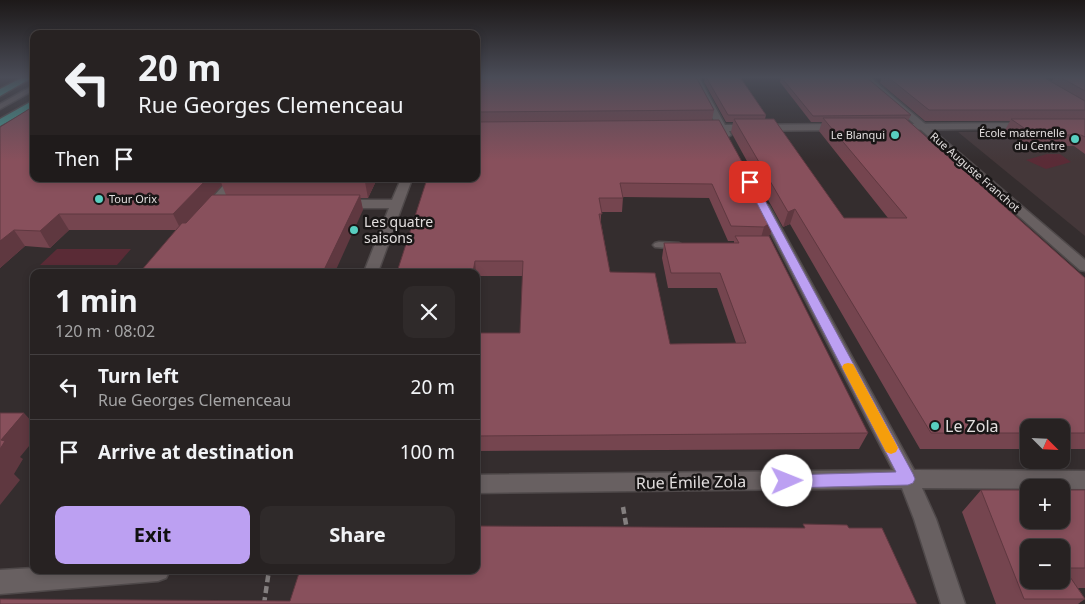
<!DOCTYPE html>
<html lang="en">
<head>
<meta charset="utf-8">
<style>
	body { margin:0; font-family:"Noto Sans",sans-serif; background:#2f2a2a; color:#f1f3f6; height:100vh; display:flex; flex-direction:column; font-size:19px; white-space:nowrap }
	* { box-sizing:border-box; margin:0 }
	p { font-size:16px; color:#a4a4a5 }
	.icon { flex:none; width:28px; height:28px; fill:none; stroke:currentColor; stroke-width:2; stroke-linecap:round; stroke-linejoin:round }
	.map { position:relative; flex:1; overflow:hidden }
	.panel { position:absolute; left:30px; top:269px; width:450px; height:305px; display:flex; flex-direction:column; background:#272222; border-radius:10px; box-shadow:0 2px 8px #0003,0 0 0 1px #433f40 }
	.panel>* { flex:none }
	.hud { position:absolute; left:30px; top:30px; width:450px; height:152px; border-radius:10px; box-shadow:0 2px 8px #0003,0 0 0 1px #433f40; background:#272222; color:#f1f3f6; overflow:hidden }
	.needle { width:32px; rotate:114deg }
	.fabs { position:absolute; left:1020px; top:419px; display:grid; gap:10px }
	.fabs a { display:grid; place-items:center; width:50px; height:50px; border-radius:10px; background:#272222; box-shadow:0 2px 8px #0003,0 0 0 1px #433f40; font-size:25px }
	.pin { position:absolute; display:grid; place-items:center; width:42px; height:42px; color:#fff; margin:-21px; border-radius:10px; box-shadow:0 2px 8px #0006 }
	.me { position:absolute; width:55px; margin:-28px; rotate:89deg; stroke-linejoin:round; filter:drop-shadow(0 0 4px #0008) }
	.turn { display:flex; align-items:center; gap:18px; height:105px; padding:0 25px; font-size:22px }
	.turn .icon { width:65px; height:65px; stroke-width:2.5 }
	.turn b { display:block; font-size:35px; line-height:42px }
	.then { display:flex; align-items:center; height:48px; padding:0 25px; background:#0003; gap:10px; font-size:19px }
	.round { display:grid; place-items:center; flex:none; width:52px; height:52px; border-radius:10px; background:#2f2a2a }
	.overview { display:flex; align-items:center; justify-content:space-between; height:85px; padding:0 25px }
	h1 { font-size:30px; font-weight:700; line-height:38px }
	.button { display:flex; gap:10px; margin-top:auto; padding:10px 25px }
	.button a { flex:1; height:58px; border-radius:10px; background:#bca0f2; color:#111; font-size:20px; font-weight:700; line-height:58px; text-align:center }
	.button a+a { background:#2f2a2a; color:#f1f3f6 }
	ul { padding:0; list-style:none }
	li { display:flex; align-items:center; gap:15px; height:65px; padding:0 25px; border-top:1px solid #433f40 }
	li div { flex:1 }
	li b { display:block; font-size:19px }
	li em { font-style:normal }
	.map>svg:first-child { display:block }
</style>
</head>
<body>
<div class="map">
<svg width="1085" height="604" viewBox="0 0 1085 604">
	<rect width="100%" height="100%" fill="#342d2e"/>
	<path fill="#443739" d="M 1069,131 L 1085,132 L 1085,236 L 958,132 Z"/>
	<path fill="#5a2b36" d="M 1047,154 L 1060,154 L 1071,162 L 1046,169 L 1026,160 Z
		M 57,249 L 131,249 L 117,265 L 40,265 Z"/>
	<g fill="none" stroke-linecap="round" stroke-linejoin="round">
		<defs>
			<path id="lane" d="M 34,85 L 34,90 L 0,109 L 0,104 Z
				M 659,242 L 679,243 L 685,246 L 679,249 L 655,247 L 653,245 L 655,243 Z"/>
			<path id="street" d="M 691,77 L 699,77 L 725,125 L 840,124 L 845,127 L 840,130 L 729,131 L 731,135 L 726,138 L 722,137 L 719,131 L 700,130 L 700,126 L 716,125 Z
				M 1027,123 L 1030,124 L 1030,128 L 895,130 L 890,127 L 895,124 Z
				M 229,179 L 241,179 L 212,213 L 204,213 L 202,210 L 204,207 Z
				M 401,179 L 412,179 L 378,272 L 364,272 L 389,208 L 341,208 L 335,204 L 341,200 L 392,200 Z
				M 763,202 L 769,206 L 914,470 L 1085,471 L 1085,489 L 922,488 L 936,519 L 965,604 L 941,604 L 914,519 L 902,488 L 476,493 L 476,475 L 893,470 L 757,206 Z
				M 34,568 L 34,570 L 170,570 L 166,578 L 158,581 L 0,594 L 0,570 Z"/>
			<path id="secondary" d="M 861,77 L 870,77 L 1085,260 L 1085,271 L 1080,270 Z"/>
			<path id="primary" d="M 23,77 L 33,77 L 0,96 L 0,89 Z
				M 34,100 L 34,107 L 0,126 L 0,119 Z"/>
		</defs>
		<use href="#lane" stroke="#4f494a" stroke-width="3"/>
		<use href="#street" stroke="#4f494a" stroke-width="3"/>
		<use href="#secondary" stroke="#4f494a" stroke-width="3"/>
		<use href="#primary" stroke="#4f494a" stroke-width="3"/>
		<path stroke="#847f7f" stroke-width="4.5" stroke-dasharray="7 4" stroke-linecap="butt" d="M 623,507 L 627,530
			M 264,604 L 269,570"/>
		<use href="#lane" fill="#686061" fill-rule="evenodd"/>
		<use href="#street" fill="#686061" fill-rule="evenodd"/>
		<use href="#secondary" fill="#686061" fill-rule="evenodd"/>
		<use href="#primary" fill="#459890" fill-rule="evenodd"/>
	</g>
	<path fill="#75454f" fill-rule="evenodd" d="M 476,77 L 714,110 L 712,120 L 774,220 L 770,235 L 767,236 L 868,433 L 859,449 L 476,451 L 476,333 L 520,333 L 523,276 L 476,276 L 476,277 L 476,272 L 397,272 L 476,179 ZM 623,197 L 709,198 L 728,241 L 734,241 L 734,243 L 664,243 L 662,258 L 668,288 L 717,288 L 736,343 L 670,344 L 610,272 L 601,223 L 601,212 L 622,212 Z
		M 705,77 L 740,77 L 766,115 L 765,119 L 844,218 L 888,218 L 819,131 L 822,122 L 811,122 L 780,82 L 781,77 L 911,115 L 908,121 L 1085,278 L 1085,449 L 1061,449 L 1061,428 L 1029,428 L 1029,449 L 920,449 L 790,224 L 783,227 L 731,132 L 733,122 L 726,122 L 704,82 Z
		M 882,77 L 1043,77 L 1052,81 L 1054,77 L 1085,77 L 1085,154 L 1074,146 L 1028,146 L 1005,130 L 1010,121 L 925,121 L 880,83 Z
		M 0,127 L 34,179 L 377,179 L 368,198 L 360,198 L 363,210 L 176,230 L 69,230 L 50,248 L 25,246 L 0,268 ZM 222,185 L 226,195 L 213,195 Z
		M 981,490 L 1085,490 L 1085,588 L 1078,588 L 1085,599 L 1078,604 L 996,604 L 962,512 Z"/>
	<path fill="#5f3840" d="M 207,179 L 228,179 L 221,182 L 222,185 L 181,230 L 173,214 Z
		M 367,179 L 377,179 L 368,198 L 365,182 Z
		M 360,195 L 363,210 L 335,272 L 323,272 Z
		M 795,209 L 790,224 L 783,227 L 788,212 Z
		M 59,214 L 69,230 L 50,248 L 40,231 Z
		M 774,220 L 770,235 L 760,241 L 764,227 Z
		M 14,230 L 25,246 L 0,268 L 0,241 Z
		M 475,261 L 476,272 L 473,272 Z
		M 24,413 L 34,424 L 34,440 L 20,457 L 23,459 L 14,474 L 20,480 L 0,505 L 0,449 L 1,440 Z"/>
	<path fill="#88505c" stroke="#5f3840" fill-rule="evenodd" d="M 476,77 L 696,77 L 714,110 L 476,112 Z
		M 706,77 L 740,77 L 766,115 L 728,115 Z
		M 781,77 L 866,77 L 911,115 L 813,116 Z
		M 888,77 L 1043,77 L 1085,101 L 1085,110 L 929,110 Z
		M 1060,77 L 1085,77 L 1085,91 Z
		M 34,106 L 34,179 L 207,179 L 173,214 L 59,214 L 40,231 L 14,230 L 0,241 L 0,127 Z
		M 823,118 L 905,118 L 1085,278 L 1085,433 L 1061,433 L 1061,428 L 1029,428 L 1029,433 L 931,433 L 795,209 L 788,212 L 734,119 L 774,119 L 844,218 L 907,218 Z
		M 1011,119 L 1085,119 L 1085,137 L 1081,135 L 1034,135 Z
		M 719,120 L 774,220 L 764,227 L 731,226 L 712,184 L 620,183 L 623,198 L 599,198 L 602,214 L 599,214 L 610,272 L 655,273 L 670,344 L 746,343 L 720,273 L 671,273 L 664,243 L 739,243 L 735,236 L 769,236 L 868,433 L 476,436 L 476,333 L 520,333 L 523,261 L 475,261 L 473,272 L 397,272 L 427,179 L 476,179 L 476,122 Z
		M 224,179 L 367,179 L 365,182 L 221,182 Z
		M 212,195 L 360,195 L 323,272 L 140,272 L 182,223 L 186,223 Z
		M 0,413 L 24,413 L 1,440 L 5,441 L 0,449 Z
		M 981,490 L 1029,490 L 1029,520 L 1061,520 L 1061,490 L 1085,490 L 1085,568 L 1064,568 L 1085,599 L 1024,599 ZM 1029,548 L 1061,548 L 1061,580 L 1029,580 Z
		M 803,524 L 847,525 L 849,528 L 882,528 L 917,604 L 0,604 L 0,599 L 290,601 L 300,570 L 476,570 L 476,526 L 805,528 Z"/>
	<linearGradient id="sky" x2="0" y2="1"><stop stop-color="#1d1919"/><stop offset="0.48" stop-color="#4a4c57"/><stop offset="1" stop-color="#4a4c57" stop-opacity="0"/></linearGradient>
	<rect width="1085" height="161" fill="url(#sky)"/>
	<path fill="#bca0f2" stroke="#7a689d" d="M 750,179 L 755,182 L 913,474 L 915,479 L 913,483 L 908,485 L 787,488 L 782,486 L 779,481 L 782,477 L 787,475 L 896,472 L 746,182 Z"/>
	<path fill="#f59e0b" d="M 848,363 L 853,364 L 896,444 L 898,448 L 896,452 L 891,454 L 886,452 L 842,367 L 844,364 Z"/>
	<g fill="#58cec0" stroke="#191616" stroke-width="2">
		<circle cx="895" cy="135" r="5"/>
		<circle cx="1075" cy="139" r="5"/>
		<circle cx="99" cy="199" r="5"/>
		<circle cx="354" cy="230" r="5"/>
		<circle cx="935" cy="426" r="5"/>
	</g>
	<g text-anchor="middle" stroke-width="5" stroke-linejoin="round" paint-order="stroke">
		<g font-size="11" fill="#e2dede" stroke="#191616" text-anchor="end">
			<text x="1065" y="137">École maternelle<tspan x="1065" dy="13">du Centre</tspan></text>
			<text x="885" y="139">Le Blanqui</text>
			<text x="109" y="203" text-anchor="start">Tour Orix</text>
		</g>
		<g font-size="11" fill="#e2dede" stroke="#191616">
			<text transform="translate(975 172) rotate(41)" y="4">Rue Auguste Franchot</text>
		</g>
		<g font-size="14" fill="#e2dede" stroke="#191616" text-anchor="start">
			<text x="364" y="227">Les quatre<tspan x="364" dy="16">saisons</tspan></text>
		</g>
		<g font-size="16" fill="#e2dede" stroke="#191616" text-anchor="start">
			<text x="945" y="432">Le Zola</text>
		</g>
		<g font-size="16" fill="#e2dede" stroke="#191616">
			<text transform="translate(691 482) rotate(-1)" y="6">Rue Émile Zola</text>
		</g>
	</g>
</svg>
<div class="fabs">
<a><svg class="needle" viewBox="-14 -14 28 28"><path d="M0-13l5 13h-10z" fill="#e53935"/><path d="M0 13l5-13h-10z" fill="#a4a4a5"/></svg></a>
<a>+</a>
<a>−</a>
</div>
<div class="pin" style="left:750px;top:182px;background:#d93025"><svg class="icon" aria-label="arrive" viewBox="0 0 24 24"><path d="M6 21V4h12l-3 4 3 4H6"/></svg></div>
<svg class="me" style="left:787px;top:481px" viewBox="-20 -20 40 40"><circle r="19" fill="#fff"/><path d="M0-13L10 11 0 6-10 11z" fill="#bca0f2"/></svg>
<div class="hud">
<div class="turn"><svg class="icon" aria-label="left" viewBox="0 0 24 24"><path d="M17 20v-9H6M10 6l-5 5 5 5"/></svg><div><b>20 m</b>Rue Georges Clemenceau</div></div>
<div class="then">Then<svg class="icon" aria-label="arrive" viewBox="0 0 24 24"><path d="M6 21V4h12l-3 4 3 4H6"/></svg></div>
</div>
<section class="panel">
<div class="overview"><div><h1>1 min</h1><p>120 m · 08:02</p></div><a class="round"><svg class="icon" aria-label="close" viewBox="0 0 24 24"><path d="M6 6l12 12M18 6L6 18"/></svg></a></div>
<ul>
<li><svg class="icon" aria-label="left" viewBox="0 0 24 24"><path d="M17 20v-9H6M10 6l-5 5 5 5"/></svg><div><b>Turn left</b><p>Rue Georges Clemenceau</p></div><em>20 m</em></li>
<li><svg class="icon" aria-label="arrive" viewBox="0 0 24 24"><path d="M6 21V4h12l-3 4 3 4H6"/></svg><div><b>Arrive at destination</b></div><em>100 m</em></li>
</ul>
<div class="button"><a>Exit</a><a>Share</a></div>
</section>
</div>
</body>
</html>
